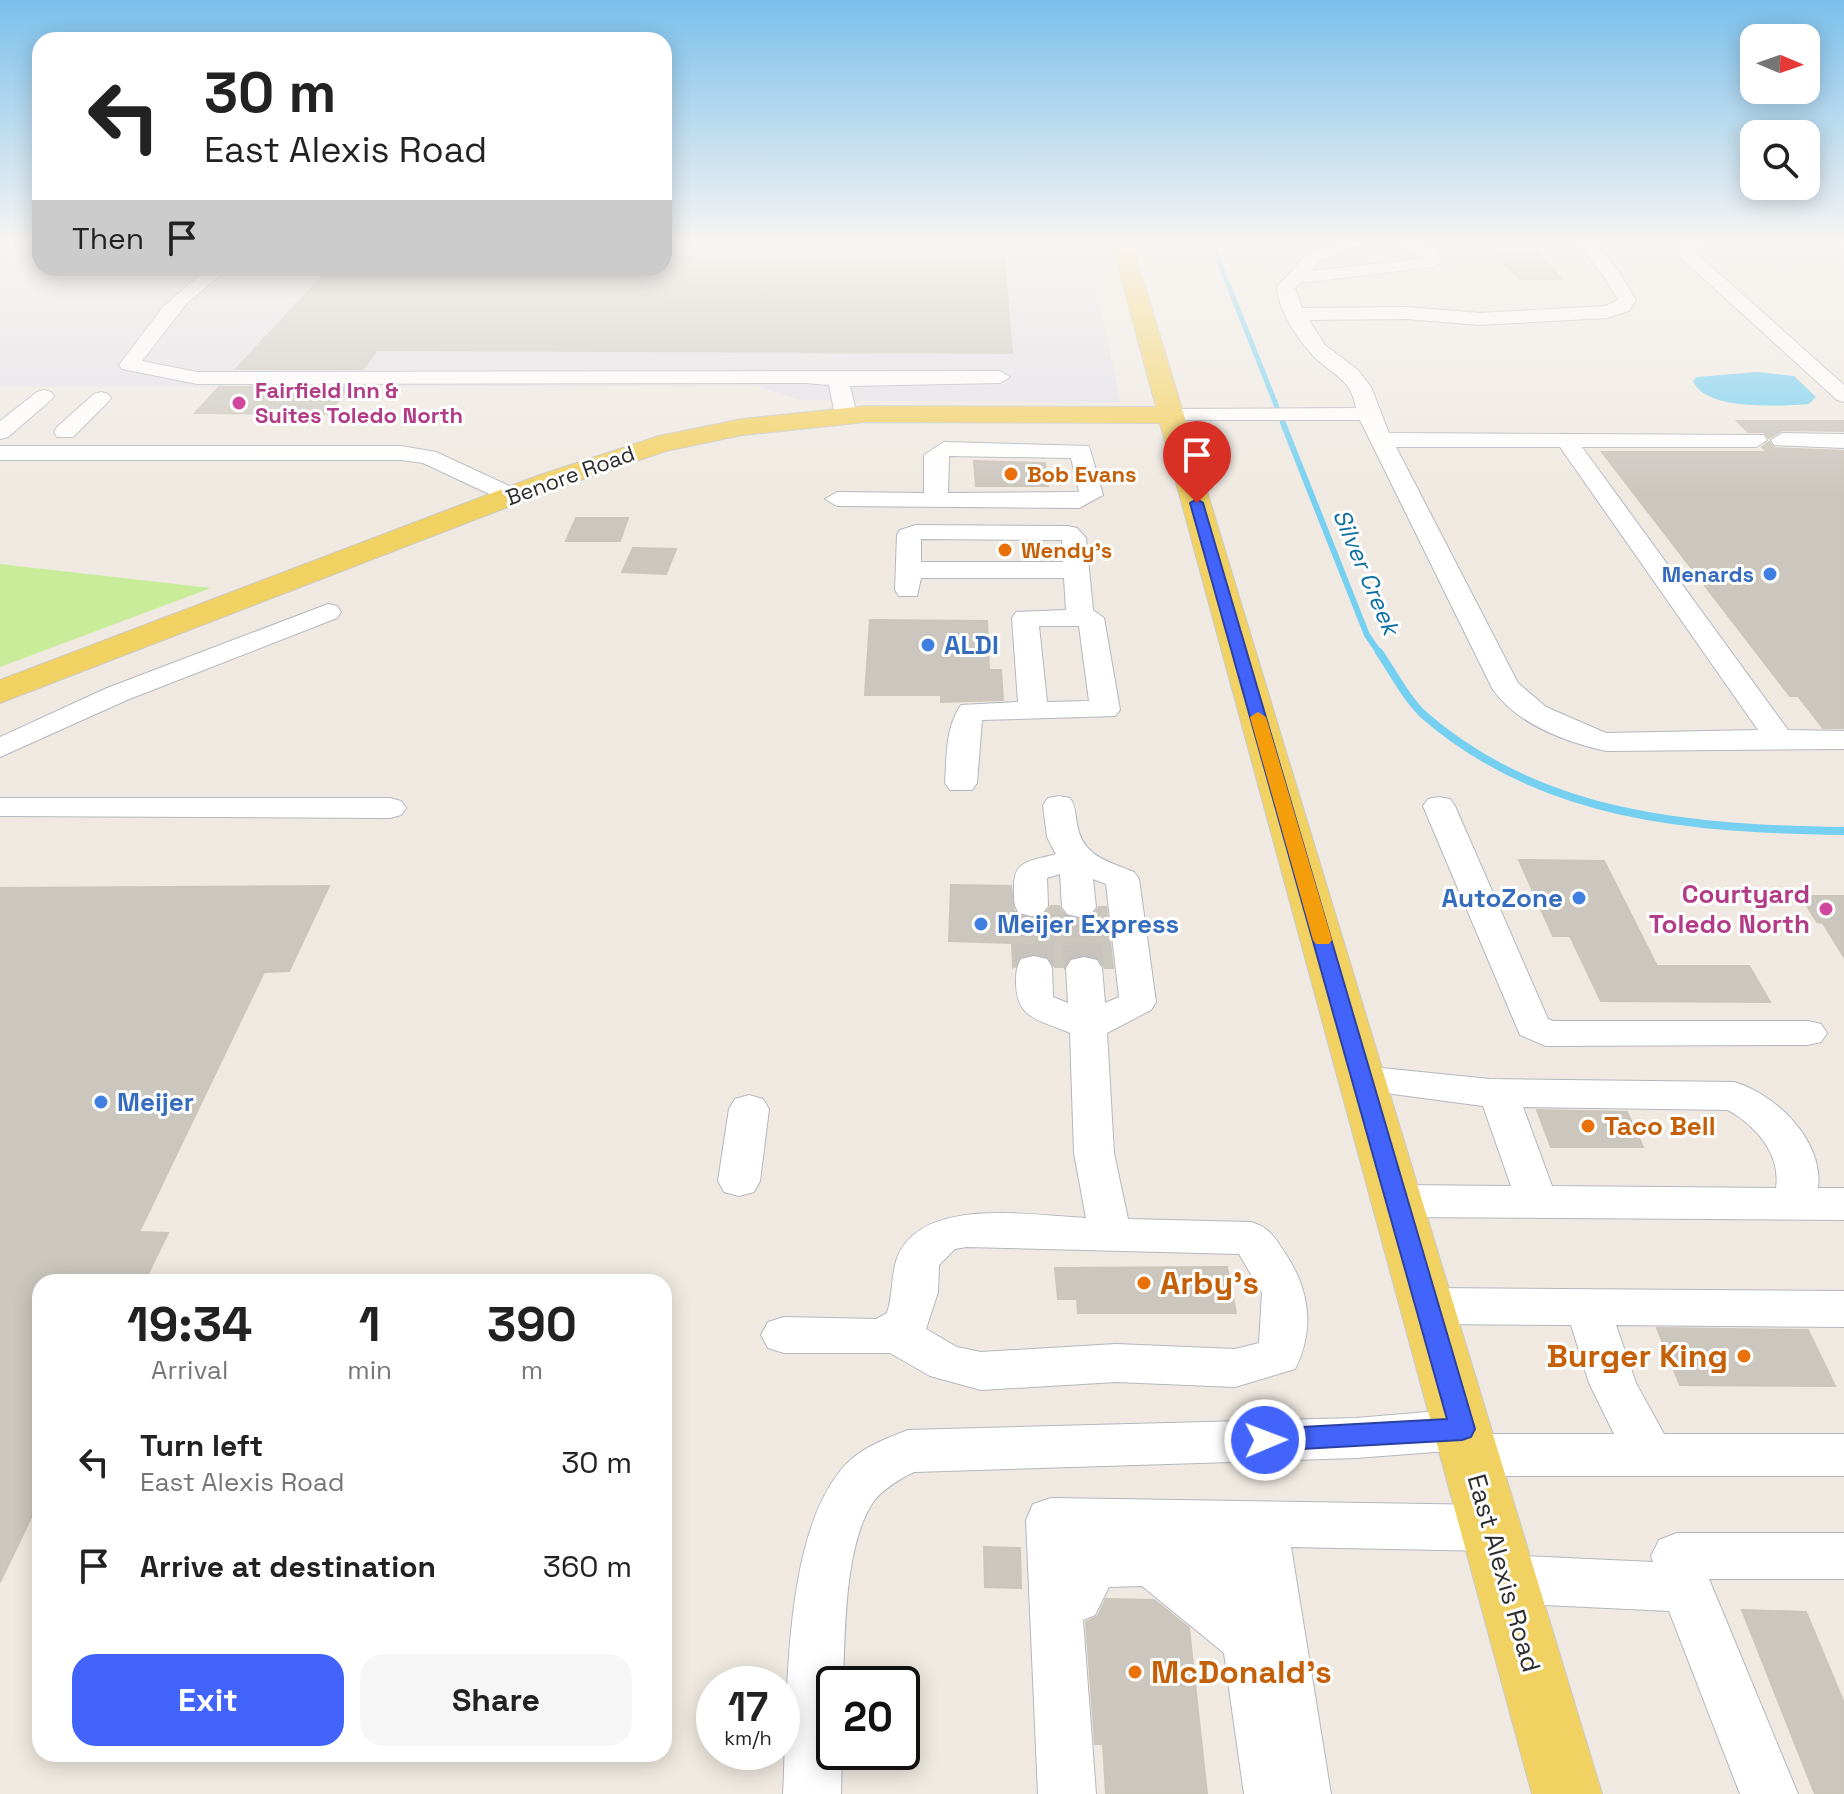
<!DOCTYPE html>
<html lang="en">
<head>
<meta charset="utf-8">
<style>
	body { margin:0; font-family:"Space Grotesk",sans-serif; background:#f6f6f6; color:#222; height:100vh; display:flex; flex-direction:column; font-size:30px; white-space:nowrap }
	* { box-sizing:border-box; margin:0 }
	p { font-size:26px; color:#767676 }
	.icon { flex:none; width:44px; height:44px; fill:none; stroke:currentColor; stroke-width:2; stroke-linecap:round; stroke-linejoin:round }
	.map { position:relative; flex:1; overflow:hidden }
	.panel { position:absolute; left:32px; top:1274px; width:640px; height:488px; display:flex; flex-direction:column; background:#fff; border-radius:24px; box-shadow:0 4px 20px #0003 }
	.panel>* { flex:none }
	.top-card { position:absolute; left:32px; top:32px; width:640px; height:244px; border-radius:24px; box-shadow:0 4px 20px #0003; background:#fff; color:#222; overflow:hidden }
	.needle { width:52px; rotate:92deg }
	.fabs { position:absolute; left:1740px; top:24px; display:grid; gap:16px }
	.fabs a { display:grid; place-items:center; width:80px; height:80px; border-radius:16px; background:#fff; box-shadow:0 4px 20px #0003; font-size:40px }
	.speed { position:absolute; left:696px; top:1666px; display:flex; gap:16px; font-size:40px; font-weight:700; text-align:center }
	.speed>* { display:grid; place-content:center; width:104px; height:104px; border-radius:50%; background:#fff; box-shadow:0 4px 20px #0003; line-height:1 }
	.speed small { font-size:20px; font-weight:400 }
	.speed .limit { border:4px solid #111; border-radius:12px; background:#fff; color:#111 }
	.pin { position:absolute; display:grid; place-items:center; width:68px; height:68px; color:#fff; margin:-82px -34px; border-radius:50% 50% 50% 0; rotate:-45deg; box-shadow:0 0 8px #0007 }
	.pin .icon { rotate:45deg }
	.me { position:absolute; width:88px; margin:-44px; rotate:89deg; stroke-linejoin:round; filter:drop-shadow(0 0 6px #0008) }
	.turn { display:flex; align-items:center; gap:28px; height:168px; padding:0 40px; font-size:36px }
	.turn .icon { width:104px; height:104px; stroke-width:2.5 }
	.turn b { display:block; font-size:56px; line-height:68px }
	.then { display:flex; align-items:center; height:76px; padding:0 40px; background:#0003; gap:16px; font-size:30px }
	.eta { display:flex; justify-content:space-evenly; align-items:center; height:136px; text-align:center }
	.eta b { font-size:48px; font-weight:800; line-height:56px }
	.primary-button { display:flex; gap:16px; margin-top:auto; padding:16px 40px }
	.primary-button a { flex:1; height:92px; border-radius:24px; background:#4264fb; color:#fff; font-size:32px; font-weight:800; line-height:92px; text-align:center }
	.primary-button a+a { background:#f6f6f6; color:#222 }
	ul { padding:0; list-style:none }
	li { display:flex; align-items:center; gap:24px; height:104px; padding:0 40px }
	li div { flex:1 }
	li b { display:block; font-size:30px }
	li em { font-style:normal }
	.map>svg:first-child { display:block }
</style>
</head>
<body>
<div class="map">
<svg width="1844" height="1794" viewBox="0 0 1844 1794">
	<rect width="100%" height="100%" fill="#efe9e1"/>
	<path fill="#e3e1e8" d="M 0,244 L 40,244 L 40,268 L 664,268 L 664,244 L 1087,244 L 1121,403 L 801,400 L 755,386 L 0,387 Z"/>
	<path fill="#c9ec9a" d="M 0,564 L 211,588 L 0,667 Z"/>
	<path fill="#75cff0" d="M 1757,372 L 1794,376 L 1816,397 L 1809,404 C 1781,406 1705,411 1693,381 L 1697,377 Z"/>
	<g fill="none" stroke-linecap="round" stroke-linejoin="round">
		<path stroke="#75cff0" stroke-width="5" d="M 1212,244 L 1284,425"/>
		<path stroke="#75cff0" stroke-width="6" d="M 1283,423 L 1367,635 L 1380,654"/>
		<path stroke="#75cff0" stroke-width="8" d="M 1379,652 C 1393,672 1407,700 1425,716 C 1543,818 1694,829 1844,831"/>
	</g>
	<path fill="#cbc7bf" stroke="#cbc5ba" stroke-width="2" d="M 1486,244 L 1530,244 L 1562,279 L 1519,279 Z
		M 664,257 L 1004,258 L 1012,353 L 377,350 L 363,369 L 236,369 L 330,268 L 664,268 Z
		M 219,387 L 349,387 L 328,414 L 195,413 Z
		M 1737,421 L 1844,421 L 1844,431 L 1782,430 L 1769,438 L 1764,432 L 1748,432 Z
		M 1769,442 L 1774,448 L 1844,451 L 1844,728 L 1823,728 L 1798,696 L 1790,696 L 1602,452 L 1768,452 L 1762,447 Z
		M 974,461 L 1045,463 L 1048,486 L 976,486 Z
		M 576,518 L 628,518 L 620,541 L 566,541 Z
		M 633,548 L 676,549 L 666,574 L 622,572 Z
		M 870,620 L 987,621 L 989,670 L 1001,670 L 1003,700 L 941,702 L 941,695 L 865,695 Z
		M 1519,860 L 1604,861 L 1657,966 L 1749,966 L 1770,1002 L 1601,1001 L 1570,936 L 1553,936 Z
		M 951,885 L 1011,886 L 1014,911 L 1030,919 L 1044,916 L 1051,906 L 1059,906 L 1065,916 L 1078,920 L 1092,917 L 1099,907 L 1106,907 L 1113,968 L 1105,968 L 1098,957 L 1085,954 L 1070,957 L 1063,967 L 1055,967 L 1048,956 L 1035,953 L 1020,956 L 1013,967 L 1012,943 L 949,941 Z
		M 329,886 L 289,971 L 264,972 L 139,1232 L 168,1233 L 144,1282 L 40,1282 L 40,1499 L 0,1582 L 0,888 Z
		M 1801,896 L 1844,896 L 1844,957 L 1823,923 L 1817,922 Z
		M 1537,1110 L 1627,1112 L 1643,1147 L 1551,1147 Z
		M 1227,1267 L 1236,1313 L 1078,1313 L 1077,1299 L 1058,1299 L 1055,1268 Z
		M 1657,1328 L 1808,1330 L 1835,1386 L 1680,1385 Z
		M 984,1547 L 1020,1548 L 1021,1588 L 985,1587 Z
		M 1106,1599 L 1154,1600 L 1189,1628 L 1207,1794 L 1106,1794 L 1103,1744 L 1095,1744 L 1086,1622 L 1098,1616 Z
		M 1742,1610 L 1806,1612 L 1844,1703 L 1844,1794 L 1815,1794 Z"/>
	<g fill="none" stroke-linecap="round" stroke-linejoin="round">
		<path stroke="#c8c4bd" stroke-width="31" stroke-dasharray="31 16" stroke-linecap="butt" d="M 1031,906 L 1033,946
			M 1079,907 L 1082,946"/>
		<path stroke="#c8c4bd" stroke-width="40" stroke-dasharray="40 20" stroke-linecap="butt" d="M 1033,944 L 1034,967
			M 1082,944 L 1084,968"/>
		<defs>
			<path id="minor" d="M 1340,244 L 1365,244 L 1319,262 L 1311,271 L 1424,258 L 1399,244 L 1421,244 L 1438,251 L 1442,262 L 1433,267 L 1300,283 L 1295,288 L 1302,308 L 1407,307 L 1479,313 L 1605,306 L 1618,300 L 1603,275 L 1578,244 L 1595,244 L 1617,269 L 1636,300 L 1629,311 L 1607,318 L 1479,325 L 1407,319 L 1309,320 L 1325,345 L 1358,370 L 1371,387 L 1389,433 L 1764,435 L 1767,440 L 1756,447 L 1582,447 L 1788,730 L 1844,731 L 1844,749 L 1606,751 C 1566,742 1516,724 1492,688 L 1360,420 L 1163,420 L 1160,415 L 1163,410 L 1171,409 L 1356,408 C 1351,376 1328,374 1310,352 C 1295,336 1278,308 1277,287 L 1307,254 ZM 1396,447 L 1560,447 L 1758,730 L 1606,733 L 1546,707 L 1518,683 Z
				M 1682,244 L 1713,244 L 1695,252 L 1844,385 L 1844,402 L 1837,400 L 1680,257 L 1677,253 Z
				M 208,268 L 229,268 L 187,303 L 142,361 L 197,372 L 1000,371 L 1010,377 L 1000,383 L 850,386 L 857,415 L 846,421 L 835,415 L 829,385 L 806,383 L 197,384 L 122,369 L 119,365 L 163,307 Z
				M 44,390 L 51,392 L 54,396 L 51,400 L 8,437 L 0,439 L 0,421 L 37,392 Z
				M 101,392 L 108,394 L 111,398 L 108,402 L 73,437 L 57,437 L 54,432 L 57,427 L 94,394 Z
				M 1782,433 L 1844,434 L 1844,448 L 1774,445 L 1771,440 Z
				M 944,442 L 1089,446 L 1103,495 L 1079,508 L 837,506 L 825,499 L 837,492 L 924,493 L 924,455 ZM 949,456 L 1071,458 L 1079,492 L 948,493 Z
				M 0,446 L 401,446 L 436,452 L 520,491 L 524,496 L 512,503 L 504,501 L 423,463 L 401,460 L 0,460 Z
				M 916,525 L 1068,526 L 1077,528 L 1086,538 L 1093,610 L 1104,618 L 1120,710 L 1115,716 L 982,720 L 977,783 L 972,790 L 950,790 L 945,783 C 947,756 945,728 961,705 L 1018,702 L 1012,618 L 1016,612 L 1066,610 L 1064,578 L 921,578 L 917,596 L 899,596 L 895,590 L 897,535 L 900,530 ZM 921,539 L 1062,540 L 1063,562 L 921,562 ZM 1039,626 L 1079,626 L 1089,701 L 1047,702 Z
				M 328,604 L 337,606 L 341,612 L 337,618 L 127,700 L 0,757 L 0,737 L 107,688 Z
				M 1059,796 L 1070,798 C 1076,807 1075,814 1077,824 C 1082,856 1107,861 1134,872 L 1139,879 L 1156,1002 L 1151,1010 L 1107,1033 L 1114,1153 L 1128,1219 L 1251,1222 C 1268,1227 1273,1235 1283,1250 C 1309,1287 1316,1328 1295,1369 L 1235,1387 L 1116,1382 L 981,1390 L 930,1376 L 890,1353 L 784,1353 L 768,1348 L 761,1335 L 768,1322 L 784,1317 L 876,1319 L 887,1313 C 893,1295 891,1275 897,1258 C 921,1195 1033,1216 1086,1218 L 1074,1153 L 1070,1033 C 1041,1020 1017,1020 1016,984 C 1016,974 1016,968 1021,959 L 1034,956 L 1047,959 L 1052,967 L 1053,997 L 1068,1003 L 1066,968 L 1071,960 L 1084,957 L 1097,960 L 1102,968 L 1105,1003 L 1119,997 L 1106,884 L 1093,879 L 1096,907 L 1091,914 L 1079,917 L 1067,914 L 1062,907 L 1060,874 L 1047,878 L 1048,906 L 1043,913 L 1031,916 L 1019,913 C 1013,905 1014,898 1014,887 C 1013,859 1033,861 1056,854 L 1047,837 L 1043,805 L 1048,798 ZM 966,1247 L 1239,1254 L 1262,1293 L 1259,1343 L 1235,1349 L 1116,1344 L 981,1352 L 957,1347 L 926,1329 L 938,1292 L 939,1265 L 955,1249 Z
				M 1439,797 L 1450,799 L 1455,806 L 1548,1019 L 1553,1021 L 1808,1021 L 1821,1024 L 1827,1033 L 1821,1042 L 1808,1045 L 1546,1046 L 1520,1035 L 1423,806 L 1428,799 Z
				M 0,798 L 390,798 L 401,801 L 406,808 L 401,815 L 390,818 L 0,816 Z
				M 1362,1066 L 1490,1079 L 1734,1082 C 1776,1094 1824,1141 1818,1188 L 1844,1188 L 1844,1220 L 1397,1217 L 1382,1212 L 1376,1201 L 1382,1190 L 1397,1185 L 1511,1186 L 1483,1106 L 1348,1088 L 1343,1079 L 1348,1070 ZM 1523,1107 L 1728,1110 C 1756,1126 1781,1154 1776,1188 L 1552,1186 Z
				M 749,1095 L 763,1099 L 769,1109 L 760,1181 L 754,1192 L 739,1196 L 724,1192 L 718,1181 L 729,1109 L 735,1099 Z
				M 1427,1288 L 1844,1291 L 1844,1327 L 1616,1325 L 1636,1383 L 1664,1434 L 1844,1434 L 1844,1476 L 1470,1476 L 1453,1470 L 1446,1455 L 1448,1451 L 1356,1458 L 914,1472 C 900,1479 884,1488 874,1501 C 844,1543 845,1634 843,1684 L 834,1684 L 834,1752 L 842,1752 L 841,1794 L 783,1794 C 788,1703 782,1544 840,1471 C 856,1450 884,1439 908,1430 L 1356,1418 L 1462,1409 L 1479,1415 L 1486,1429 L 1483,1434 L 1614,1434 L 1589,1383 L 1571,1325 L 1427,1324 L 1411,1318 L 1405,1306 L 1411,1294 Z
				M 1051,1498 L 1491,1505 L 1509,1512 L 1516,1528 L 1509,1544 L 1491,1551 L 1291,1547 L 1331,1794 L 1244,1794 L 1224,1653 L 1142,1586 L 1109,1587 L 1095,1615 L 1083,1620 L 1096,1794 L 1038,1794 L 1026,1520 L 1033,1504 Z
				M 1677,1533 L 1844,1533 L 1844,1579 L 1709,1579 L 1798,1794 L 1740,1794 L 1669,1611 L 1505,1603 L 1487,1596 L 1479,1579 L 1487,1562 L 1505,1555 L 1653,1562 L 1651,1556 L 1659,1540 Z"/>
			<path id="major" d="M 1112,244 L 1132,244 L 1602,1794 L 1532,1794 L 1160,423 L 866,422 L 742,435 L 666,451 L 557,488 L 0,703 L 0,680 L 537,476 L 659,436 L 742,419 L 866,406 L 1156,407 Z"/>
		</defs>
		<use href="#minor" stroke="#b4b7c1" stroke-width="2"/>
		<use href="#major" stroke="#c9c9c9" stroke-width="2"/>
		<use href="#minor" fill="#fff" fill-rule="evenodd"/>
		<use href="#major" fill="#f2d163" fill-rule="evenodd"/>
	</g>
	<linearGradient id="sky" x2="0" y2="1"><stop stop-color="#7abfeb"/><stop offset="0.49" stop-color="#f8f5f2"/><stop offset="1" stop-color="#f8f5f2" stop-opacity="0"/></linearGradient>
	<rect width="1844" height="495" fill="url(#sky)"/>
	<path fill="#4264fb" stroke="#2b41a3" stroke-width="2" d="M 1197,499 L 1203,503 L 1475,1429 L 1471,1437 L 1462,1440 L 1265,1451 L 1255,1448 L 1252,1440 L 1255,1432 L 1265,1429 L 1447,1419 L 1190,503 Z"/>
	<path fill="#f59e0b" d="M 1258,712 L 1266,717 L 1332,940 L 1329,944 L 1316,944 L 1313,940 L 1250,717 Z"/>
	<g fill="#d1479c" stroke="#fff" stroke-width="3">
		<circle cx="239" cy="403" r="8"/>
		<circle cx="1826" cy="909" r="8"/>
	</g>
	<g fill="#e8710a" stroke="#fff" stroke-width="3">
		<circle cx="1011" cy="474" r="8"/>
		<circle cx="1005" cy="550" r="8"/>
		<circle cx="1588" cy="1126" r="8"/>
		<circle cx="1144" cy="1283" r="8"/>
		<circle cx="1744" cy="1356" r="8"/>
		<circle cx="1135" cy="1672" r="8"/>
	</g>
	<g fill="#3f7fe0" stroke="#fff" stroke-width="3">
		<circle cx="1770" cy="574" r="8"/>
		<circle cx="928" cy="645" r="8"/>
		<circle cx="1579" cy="898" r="8"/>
		<circle cx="981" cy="924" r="8"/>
		<circle cx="101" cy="1102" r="8"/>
	</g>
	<g text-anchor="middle" stroke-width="6" stroke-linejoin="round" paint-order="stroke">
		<g font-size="22" font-weight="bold" fill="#b23c85" stroke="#fff" text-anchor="start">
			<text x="255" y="398">Fairfield Inn &amp;<tspan x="255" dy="25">Suites Toledo North</tspan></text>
		</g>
		<g font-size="22" font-weight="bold" fill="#c56008" stroke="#fff" text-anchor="start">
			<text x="1027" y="482">Bob Evans</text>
			<text x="1021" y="558">Wendy's</text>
		</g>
		<g font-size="22" fill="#2e2e2e" stroke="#fff">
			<text transform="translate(570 475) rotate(-20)" y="8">Benore Road</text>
		</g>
		<g font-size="22" font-weight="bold" fill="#366cbe" stroke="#fff" text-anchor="end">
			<text x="1754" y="582">Menards</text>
		</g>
		<g font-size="24" font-style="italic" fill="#0d6fa3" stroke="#fff">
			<text transform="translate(1366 572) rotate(67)" y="8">Silver Creek</text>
		</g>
		<g font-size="26" font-weight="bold" fill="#366cbe" stroke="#fff" text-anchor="start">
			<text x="944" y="654">ALDI</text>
			<text x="1563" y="907" text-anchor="end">AutoZone</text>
			<text x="997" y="933">Meijer Express</text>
			<text x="117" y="1111">Meijer</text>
		</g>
		<g font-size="26" font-weight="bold" fill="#b23c85" stroke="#fff" text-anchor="end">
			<text x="1810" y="903">Courtyard<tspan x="1810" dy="30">Toledo North</tspan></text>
		</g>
		<g font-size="26" font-weight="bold" fill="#c56008" stroke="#fff" text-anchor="start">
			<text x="1604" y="1135">Taco Bell</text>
		</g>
		<g font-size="26" fill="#2e2e2e" stroke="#fff">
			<text transform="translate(1504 1573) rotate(74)" y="9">East Alexis Road</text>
		</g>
		<g font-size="32" font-weight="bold" fill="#c56008" stroke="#fff" text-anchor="start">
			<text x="1160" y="1294">Arby's</text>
			<text x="1728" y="1367" text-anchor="end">Burger King</text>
			<text x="1151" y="1683">McDonald's</text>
		</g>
	</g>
</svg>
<div class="fabs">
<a><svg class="needle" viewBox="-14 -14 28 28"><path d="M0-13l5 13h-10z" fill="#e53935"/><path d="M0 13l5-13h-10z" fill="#767676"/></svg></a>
<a><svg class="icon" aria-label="search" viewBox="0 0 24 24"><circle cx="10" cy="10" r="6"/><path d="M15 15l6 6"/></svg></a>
</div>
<div class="speed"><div>17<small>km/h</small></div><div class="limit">20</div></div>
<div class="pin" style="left:1197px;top:503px;background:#d93025"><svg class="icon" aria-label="arrive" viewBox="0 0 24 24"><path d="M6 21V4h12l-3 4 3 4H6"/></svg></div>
<svg class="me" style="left:1265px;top:1440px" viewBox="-20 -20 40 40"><circle r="17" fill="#4264fb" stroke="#fff" stroke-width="3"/><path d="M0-11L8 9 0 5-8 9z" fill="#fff"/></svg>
<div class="top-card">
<div class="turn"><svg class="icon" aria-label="left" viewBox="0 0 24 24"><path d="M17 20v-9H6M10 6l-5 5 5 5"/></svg><div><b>30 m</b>East Alexis Road</div></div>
<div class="then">Then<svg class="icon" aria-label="arrive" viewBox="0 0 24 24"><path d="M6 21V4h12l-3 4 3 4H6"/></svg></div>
</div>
<section class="panel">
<div class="eta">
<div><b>19:34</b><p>Arrival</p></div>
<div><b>1</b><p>min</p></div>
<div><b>390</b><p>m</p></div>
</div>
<ul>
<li><svg class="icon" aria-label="left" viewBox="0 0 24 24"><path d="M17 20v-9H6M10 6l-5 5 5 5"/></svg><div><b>Turn left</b><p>East Alexis Road</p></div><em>30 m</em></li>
<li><svg class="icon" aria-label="arrive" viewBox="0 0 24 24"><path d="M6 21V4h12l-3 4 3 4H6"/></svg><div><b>Arrive at destination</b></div><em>360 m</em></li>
</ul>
<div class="primary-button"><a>Exit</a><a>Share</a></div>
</section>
</div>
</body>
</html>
